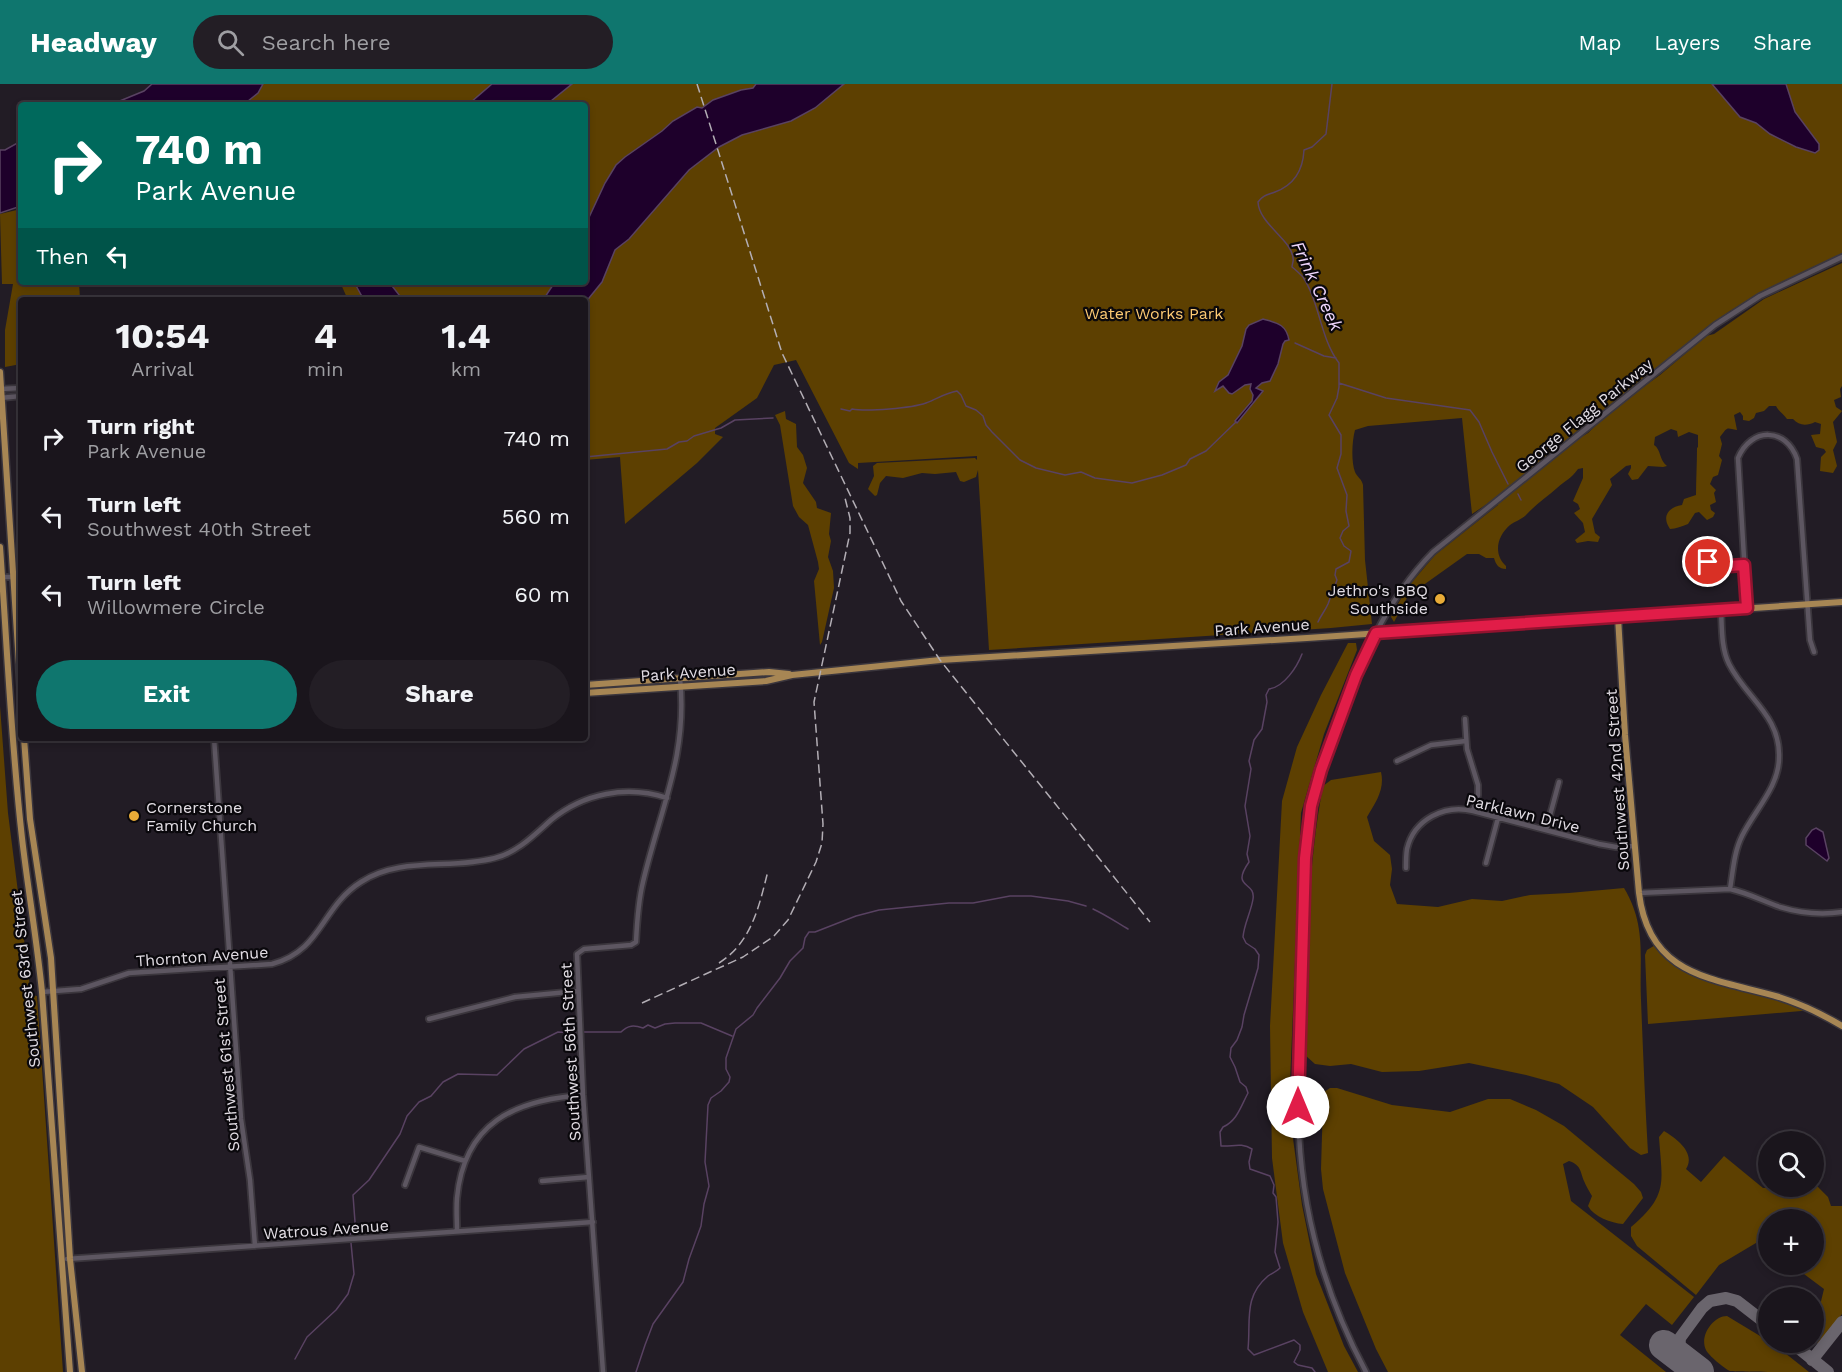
<!DOCTYPE html>
<html lang="en">
<head>
<meta charset="utf-8">
<style>
	body { margin:0; font-family:"Work Sans",sans-serif; background:#231e25; color:#f1f3f6; height:100vh; display:flex; flex-direction:column; font-size:22px; white-space:nowrap }
	* { box-sizing:border-box; margin:0 }
	p { font-size:20px; color:#9f9fa3 }
	.icon { flex:none; width:33px; height:33px; fill:none; stroke:currentColor; stroke-width:2; stroke-linecap:round; stroke-linejoin:round }
	.map { position:relative; flex:1; overflow:hidden }
	.drawer { position:absolute; left:18px; top:213px; width:570px; height:444px; display:flex; flex-direction:column; background:#1a151c; border-radius:6px; box-shadow:0 3px 9px #0003,0 0 0 2px #38343b }
	.drawer>* { flex:none }
	.top-card { position:absolute; left:18px; top:18px; width:570px; height:183px; border-radius:6px; box-shadow:0 3px 9px #0003,0 0 0 2px #38343b; background:#00695c; color:#fff; overflow:hidden }
	.controls { position:absolute; left:1758px; top:1047px; display:grid; gap:12px }
	.controls a { display:grid; place-items:center; width:66px; height:66px; border-radius:50%; background:#1a151c; box-shadow:0 3px 9px #0003,0 0 0 2px #38343b; font-size:30px }
	.pin { position:absolute; display:grid; place-items:center; width:51px; height:51px; color:#fff; margin:-26px; border:3px solid #fff; border-radius:50%; box-shadow:0 2px 6px #0007 }
	.me { position:absolute; width:66px; margin:-33px; rotate:0deg; stroke-linejoin:round; filter:drop-shadow(0 0 4px #0008) }
	.turn { display:flex; align-items:center; gap:21px; height:126px; padding:0 18px; font-size:27px }
	.turn .icon { width:78px; height:78px; stroke-width:2.5 }
	.turn b { display:block; font-size:42px; line-height:51px }
	.then { display:flex; align-items:center; height:57px; padding:0 18px; background:#0003; gap:12px; font-size:22px }
	.eta { display:flex; justify-content:space-evenly; align-items:center; height:102px; text-align:center }
	.eta b { font-size:36px; font-weight:700; line-height:42px }
	.cta { display:flex; gap:12px; margin-top:auto; padding:12px 18px }
	.cta a { flex:1; height:69px; border-radius:36px; background:#0f766e; color:#fff; font-size:24px; font-weight:700; line-height:69px; text-align:center }
	.cta a+a { background:#231e25; color:#f1f3f6 }
	ul { padding:0; list-style:none }
	li { display:flex; align-items:center; gap:18px; height:78px; padding:0 18px }
	li div { flex:1 }
	li b { display:block; font-size:22px }
	li em { font-style:normal }
	header { display:flex; align-items:center; gap:36px; box-sizing:border-box; height:84px; padding:0 30px; background:#0f766e; color:#fff }
	header strong { font-size:28px }
	nav { display:flex; gap:33px; margin-inline-start:auto; font-size:21px }
	.search { width:420px; height:54px; background:#231e25; display:flex; align-items:center; gap:15px; box-sizing:border-box; padding:0 21px; border-radius:33px; color:#9f9fa3; font-size:22px }
	.map>svg:first-child { display:block }
</style>
</head>
<body>
<header>
<strong>Headway</strong>
<div class="search"><svg class="icon" aria-label="search" viewBox="0 0 24 24"><circle cx="10" cy="10" r="6"/><path d="M15 15l6 6"/></svg>Search here</div>
<nav><a>Map</a><a>Layers</a><a>Share</a></nav>
</header>
<div class="map">
<svg width="1842" height="1288" viewBox="0 0 1842 1288">
	<rect width="100%" height="100%" fill="#221c25"/>
	<path fill="#5d4001" d="M 247,0 L 1842,0 L 1842,170 L 1784,197 L 1730,227 L 1588,338 L 1499,412 L 1472,430 L 1462,334 L 1368,342 L 1355,346 C 1352,357 1351,377 1355,388 C 1357,393 1362,395 1363,401 L 1365,476 L 1372,540 L 1331,544 L 989,566 L 978,386 L 976,393 L 964,398 L 960,397 L 956,388 L 935,390 L 922,389 L 903,394 L 886,392 L 880,399 L 877,411 L 875,412 L 868,405 L 874,392 L 873,382 L 877,379 L 975,374 L 977,376 L 977,372 L 858,379 L 858,385 L 849,379 L 796,276 L 774,281 L 757,314 L 715,344 L 715,350 L 723,353 L 697,379 L 625,440 L 620,373 L 585,376 L 585,216 L 348,216 L 340,198 L 585,198 L 585,21 L 224,21 Z
		M 21,125 L 21,198 L 79,198 L 80,216 L 21,216 L 21,280 L 5,283 L 5,246 L 13,200 L 2,200 L 0,130 Z
		M 1842,179 L 1842,302 L 1840,305 L 1841,313 L 1834,316 L 1836,323 L 1842,327 L 1833,338 L 1837,358 L 1833,366 L 1837,382 L 1833,389 L 1820,387 L 1821,373 L 1826,368 L 1824,365 L 1816,363 L 1811,351 L 1820,350 L 1821,340 L 1815,338 C 1807,342 1799,342 1793,335 L 1787,335 C 1784,330 1779,328 1776,322 L 1769,322 L 1764,327 L 1756,329 L 1754,334 L 1749,337 L 1743,336 L 1743,332 L 1740,328 L 1734,331 L 1737,346 C 1726,344 1728,342 1720,353 L 1722,360 L 1719,372 L 1722,376 L 1718,391 L 1713,393 L 1710,400 L 1716,406 L 1714,409 L 1716,418 L 1710,421 L 1711,426 L 1715,429 L 1713,433 L 1707,436 L 1699,428 L 1695,429 L 1688,440 C 1682,442 1676,445 1670,445 C 1661,432 1669,423 1682,421 L 1684,415 L 1696,411 C 1696,395 1697,380 1697,364 L 1698,363 L 1698,351 L 1689,348 L 1678,353 L 1677,347 L 1671,345 L 1655,353 L 1654,361 C 1661,365 1659,376 1667,382 L 1663,383 L 1648,382 L 1638,395 L 1632,396 L 1628,390 L 1631,384 L 1631,381 L 1626,382 L 1610,395 L 1612,401 L 1592,435 L 1595,449 L 1600,453 L 1598,458 L 1588,457 L 1577,459 L 1575,456 L 1585,448 L 1583,439 L 1574,429 L 1580,425 L 1578,420 L 1573,417 L 1583,394 L 1583,384 L 1578,385 C 1571,395 1566,396 1557,404 C 1547,413 1535,421 1526,431 C 1521,436 1515,437 1510,441 C 1497,452 1493,470 1506,482 L 1506,485 C 1499,485 1496,481 1494,474 L 1486,474 L 1479,470 L 1467,470 L 1408,512 L 1394,538 L 1391,533 L 1406,505 L 1435,471 L 1498,421 L 1498,419 L 1576,356 L 1588,349 L 1614,324 L 1660,291 L 1706,252 L 1714,250 L 1764,215 Z
		M 785,327 L 786,335 L 796,340 L 797,363 L 803,371 L 807,384 L 803,399 L 816,418 L 817,424 L 831,429 L 829,450 L 831,457 L 828,473 L 833,487 L 834,504 L 822,558 L 820,561 L 814,497 L 819,485 L 818,478 L 808,441 L 799,433 L 793,422 L 780,341 L 775,331 Z
		M 1348,559 L 1356,559 L 1357,566 L 1324,650 L 1301,729 L 1289,1025 L 1302,1121 L 1316,1190 L 1344,1262 L 1358,1288 L 1328,1288 L 1303,1228 L 1283,1159 L 1272,1074 L 1270,942 L 1282,717 L 1297,663 L 1321,611 Z
		M 0,622 L 8,729 L 31,911 L 37,912 L 63,1288 L 0,1288 Z
		M 1381,688 C 1385,705 1376,718 1367,733 L 1374,757 L 1390,771 L 1392,785 L 1390,801 L 1397,820 L 1438,823 L 1472,815 L 1502,817 L 1530,811 L 1569,809 L 1624,804 C 1647,842 1639,874 1641,916 C 1643,967 1645,1018 1648,1069 L 1641,1071 L 1630,1064 L 1593,1023 L 1559,1000 L 1526,991 L 1469,979 L 1419,987 L 1382,988 L 1351,980 L 1330,982 L 1315,980 L 1305,971 C 1307,881 1306,791 1323,702 L 1331,696 Z
		M 1657,860 L 1688,887 L 1813,926 L 1648,940 L 1645,871 L 1647,866 Z
		M 1330,1004 L 1337,1004 L 1392,1021 L 1450,1028 L 1488,1015 L 1510,1015 L 1536,1026 L 1564,1042 L 1634,1100 L 1641,1108 L 1643,1114 L 1623,1140 C 1611,1139 1594,1133 1588,1122 L 1592,1112 C 1589,1107 1586,1102 1584,1097 C 1580,1087 1581,1081 1569,1077 L 1563,1080 L 1571,1117 L 1694,1213 L 1672,1241 L 1646,1220 L 1620,1251 L 1666,1288 L 1388,1288 L 1376,1265 L 1345,1189 L 1323,1105 L 1321,1085 L 1323,1017 L 1324,1008 Z
		M 1664,1047 C 1677,1055 1696,1069 1686,1085 L 1701,1098 L 1724,1072 L 1763,1104 L 1788,1103 L 1789,1113 L 1807,1111 L 1807,1103 L 1814,1102 L 1814,1099 L 1828,1113 L 1831,1122 L 1842,1122 L 1842,1230 L 1818,1260 L 1814,1252 L 1815,1242 L 1824,1205 L 1792,1181 L 1814,1180 L 1814,1136 L 1768,1136 L 1768,1162 L 1761,1156 L 1719,1181 L 1696,1211 L 1637,1162 L 1631,1152 L 1631,1143 C 1669,1111 1662,1098 1659,1053 Z
		M 1727,1232 L 1775,1261 L 1809,1288 C 1796,1288 1737,1288 1730,1287 C 1725,1285 1708,1271 1706,1266 C 1699,1252 1713,1232 1727,1232 Z"/>
	<path fill="#1e002b" stroke="#594262" stroke-width="1.5" d="M 152,0 L 263,0 L 258,9 L 243,21 L 110,21 L 144,7 Z
		M 492,0 L 572,0 L 546,21 L 453,21 L 471,18 Z
		M 756,0 L 844,0 L 815,24 L 791,37 L 742,51 L 719,63 L 689,86 L 629,155 L 615,166 L 602,198 L 585,219 L 585,216 L 543,216 L 555,198 L 585,198 L 585,142 L 605,99 L 616,81 L 625,73 L 662,47 L 673,37 L 697,23 L 702,24 L 713,16 L 741,6 L 753,4 Z
		M 1712,0 L 1786,0 L 1795,28 L 1819,60 L 1819,66 L 1815,69 L 1796,63 L 1770,50 L 1756,39 L 1740,33 Z
		M 21,57 L 21,122 L 0,129 L 0,66 L 5,66 Z
		M 354,198 L 389,198 L 403,216 L 364,216 Z
		M 1263,235 C 1277,239 1286,240 1289,256 L 1285,257 L 1283,260 L 1278,280 L 1270,297 L 1262,299 L 1256,304 L 1263,307 L 1237,339 L 1235,337 L 1252,317 L 1253,311 L 1250,305 L 1251,300 L 1245,301 L 1232,310 L 1229,309 L 1223,302 L 1215,307 L 1219,298 L 1228,291 L 1242,262 L 1246,245 L 1249,241 Z
		M 1816,744 L 1823,748 L 1829,774 L 1827,777 L 1806,761 L 1806,754 L 1812,746 Z"/>
	<g fill="none" stroke-linecap="round" stroke-linejoin="round">
		<path stroke="#594262" stroke-width="1.5" d="M 1295,259 L 1324,272 L 1336,274
			M 1339,299 L 1386,314 L 1470,326 L 1479,338 L 1492,368 L 1508,400
			M 841,325 L 850,327 L 852,325 C 867,328 912,324 926,319 C 937,315 945,309 957,307 L 961,311 L 966,322 L 976,326 L 983,332 L 986,341 L 992,348 L 1020,376 L 1036,384 L 1065,391 L 1081,388 L 1095,394 L 1132,399 L 1162,391 L 1186,381 L 1190,375 L 1206,367 L 1236,338
			M 585,373 L 667,365 L 679,358 L 687,357 L 694,352 L 721,344 L 735,336 L 773,334
			M 1518,410 L 1521,416
			M 1318,538 C 1321,531 1325,527 1328,520 C 1331,512 1334,504 1337,496 L 1335,491 L 1336,485 L 1349,478 L 1351,467 L 1344,462 L 1340,454 L 1343,447 L 1349,442 L 1346,427 L 1347,411 L 1337,384 L 1341,370 L 1341,351 L 1329,331 L 1337,314 L 1339,303 L 1339,279 C 1320,254 1320,219 1303,193 C 1300,190 1296,186 1292,183 C 1292,180 1294,177 1293,174 C 1292,156 1259,140 1258,118 C 1263,111 1267,111 1275,108 C 1294,101 1303,86 1304,66 L 1312,63 L 1326,50 L 1332,0
			M 1302,570 C 1297,583 1284,603 1269,605 L 1266,611 L 1267,618 L 1262,645 L 1254,656 L 1249,677 L 1251,685 L 1245,722 L 1250,752 L 1247,770 L 1249,778 C 1230,805 1256,797 1253,815 C 1251,828 1244,840 1243,853 L 1246,859 L 1255,865 L 1259,871 L 1258,884 L 1244,931 L 1242,943 L 1237,956 L 1231,964 L 1230,973 L 1235,983 L 1240,998 L 1246,1003 L 1248,1009 C 1241,1022 1237,1037 1223,1043 L 1220,1048 L 1221,1062 C 1232,1063 1241,1058 1252,1065 L 1249,1078 L 1250,1085 L 1270,1092 L 1274,1101 L 1273,1109 L 1276,1113 L 1278,1138 L 1275,1168 L 1280,1184 C 1276,1188 1272,1189 1268,1192 C 1243,1213 1251,1237 1248,1265 L 1254,1271 L 1294,1256 L 1300,1261 L 1300,1266 L 1294,1278 L 1298,1281 L 1312,1284 L 1315,1288
			M 1093,825 C 1106,831 1116,838 1128,845
			M 584,948 L 621,948 C 628,941 634,941 643,944 L 648,941 L 655,944 L 665,940 L 675,939 L 701,939 L 732,952
			M 350,1151 L 355,1138 L 353,1111 L 369,1096 L 400,1050 L 407,1032 L 419,1018 L 431,1012 L 443,998 L 458,990 L 497,991 L 524,965 L 558,948 L 576,949
			M 295,1275 L 307,1253 L 336,1226 L 348,1210 L 354,1190 L 351,1159
			M 636,1288 L 645,1261 L 653,1240 L 683,1198 L 689,1175 L 701,1142 L 704,1120 L 709,1102 L 705,1078 L 708,1021 L 711,1014 L 721,1007 L 729,998 L 730,993 L 726,985 L 726,974 L 736,945 L 753,931 L 757,924 L 780,894 L 790,877 L 803,864 L 805,854 L 809,848 L 815,848 L 856,832 L 879,826 L 949,819 L 973,819 L 1010,812 L 1031,812 L 1068,817 L 1086,822"/>
		<path stroke="#6a656d" stroke-width="12" d="M 1791,1258 L 1828,1288
			M 1812,1276 L 1842,1238
			M 1689,1281 L 1679,1267 L 1680,1254 L 1702,1224 L 1710,1217 L 1726,1214 L 1737,1217 L 1768,1241"/>
		<path stroke="#6a656d" stroke-width="30" d="M 1664,1261 L 1699,1288"/>
		<defs>
			<path id="minor" d="M 0,305 L 21,304
				M 0,314 L 21,312
				M 1707,459 L 1708,478 L 1711,482 L 1744,481
				M 2,493 L 21,493
				M 1747,524 L 1738,374 C 1751,343 1786,343 1797,375 L 1810,556 L 1814,568
				M 1721,526 C 1722,543 1721,564 1729,580 C 1746,614 1781,632 1779,674 C 1779,703 1754,727 1742,752 C 1734,768 1733,787 1730,805
				M 1465,635 L 1467,665 L 1478,701 L 1478,711 L 1473,727
				M 214,654 L 241,1035 L 250,1096 L 255,1162
				M 1397,677 L 1431,661 L 1466,657
				M 1546,746 L 1559,698
				M 1486,779 L 1498,734
				M 1406,784 C 1406,778 1406,771 1407,765 C 1414,735 1445,720 1473,727 L 1599,760 L 1616,763 L 1635,762
				M 1639,809 L 1730,805 C 1748,809 1763,817 1780,823 C 1800,829 1821,831 1842,828
				M 42,908 L 81,905 L 129,889 L 272,880 C 322,867 321,823 361,798 C 401,772 451,786 495,774 C 518,768 534,751 551,736 C 584,709 627,701 667,714
				M 429,935 L 515,913 L 578,907
				M 542,1097 L 589,1093
				M 405,1101 L 419,1063 L 465,1077
				M 457,1147 C 457,1136 456,1125 457,1114 C 464,1039 514,1016 583,1011
				M 67,1175 L 593,1138
				M 603,1288 L 583,1011 L 577,870 L 584,865 L 631,861 L 636,858 C 637,838 638,818 643,798 C 660,725 688,672 680,594
				M 1366,1288 C 1327,1215 1303,1133 1299,1050 C 1296,1000 1299,950 1301,900 C 1302,843 1301,779 1311,723 C 1315,696 1327,671 1336,645 C 1360,580 1383,519 1433,468 L 1715,241 L 1760,212 L 1842,173"/>
			<path id="major" d="M 0,288 L 21,611
				M 0,463 C 7,560 11,658 22,754 C 28,806 37,857 42,908 L 70,1288
				M 1618,533 L 1625,651 L 1639,809 C 1649,893 1713,894 1779,913 C 1801,920 1822,930 1842,942
				M 585,601 L 769,588 L 789,590
				M 585,609 L 766,597 L 792,591 L 940,576 L 1307,554 L 1842,518
				M 24,654 L 30,735 L 51,874 L 70,1175 L 82,1288"/>
		</defs>
		<use href="#minor" stroke="#3b363d" stroke-width="8"/>
		<use href="#major" stroke="#3b363d" stroke-width="9"/>
		<use href="#minor" stroke="#5d5661" stroke-width="4.5"/>
		<use href="#major" stroke="#a78654" stroke-width="6"/>
		<path stroke="#b3aeb5" stroke-width="1.5" stroke-dasharray="9 4.5" stroke-linecap="butt" d="M 697,0 L 782,269 L 901,517 L 940,576 L 1150,838
			M 719,879 C 752,858 759,822 768,787
			M 642,919 L 743,873 L 773,853 L 788,836 L 816,778 L 822,759 L 823,740 L 814,618 L 850,449 L 850,434 L 845,414"/>
	</g>
	<g fill="none" stroke-linecap="round" stroke-linejoin="round">
		<defs>
			<path id="route" d="M 1298,1023 L 1305,774 L 1311,722 L 1321,686 L 1356,591 L 1376,549 L 1747,524 L 1744,481 L 1714,483 L 1708,478"/>
		</defs>
		<use href="#route" stroke="#92132f" stroke-width="15"/>
		<use href="#route" stroke="#e11d48" stroke-width="10"/>
	</g>
	<g fill="#e8ab37" stroke="#0a080c" stroke-width="2">
		<circle cx="1440" cy="515" r="6"/>
		<circle cx="134" cy="732" r="6"/>
	</g>
	<g text-anchor="middle" stroke-width="4.5" stroke-linejoin="round" paint-order="stroke">
		<g font-size="16" fill="#fdca73" stroke="#0a080c">
			<text x="1154" y="235">Water Works Park</text>
		</g>
		<g font-size="16" fill="#e2dde4" stroke="#0a080c">
			<text transform="translate(1584 331) rotate(-39)" y="6">George Flagg Parkway</text>
			<text transform="translate(1262 543) rotate(-4)" y="6">Park Avenue</text>
			<text transform="translate(688 588) rotate(-4)" y="6">Park Avenue</text>
			<text transform="translate(1617 696) rotate(-94)" y="6">Southwest 42nd Street</text>
			<text transform="translate(1523 729) rotate(14)" y="6">Parklawn Drive</text>
			<text transform="translate(202 872) rotate(-4)" y="6">Thornton Avenue</text>
			<text transform="translate(25 895) rotate(-96)" y="6">Southwest 63rd Street</text>
			<text transform="translate(570 968) rotate(-93)" y="6">Southwest 56th Street</text>
			<text transform="translate(226 981) rotate(-95)" y="6">Southwest 61st Street</text>
			<text transform="translate(326 1145) rotate(-4)" y="6">Watrous Avenue</text>
		</g>
		<g font-size="16" fill="#e2dde4" stroke="#0a080c" text-anchor="end">
			<text x="1428" y="512">Jethro's BBQ<tspan x="1428" dy="18">Southside</tspan></text>
			<text x="146" y="729" text-anchor="start">Cornerstone<tspan x="146" dy="18">Family Church</tspan></text>
		</g>
		<g font-size="18" font-style="italic" fill="#f0d7fe" stroke="#0a080c">
			<text transform="translate(1317 202) rotate(65)" y="6">Frink Creek</text>
		</g>
	</g>
</svg>
<div class="controls">
<a><svg class="icon" aria-label="search" viewBox="0 0 24 24"><circle cx="10" cy="10" r="6"/><path d="M15 15l6 6"/></svg></a>
<a>+</a>
<a>−</a>
</div>
<div class="pin" style="left:1708px;top:478px;background:#d93025"><svg class="icon" aria-label="arrive" viewBox="0 0 24 24"><path d="M6 21V4h12l-3 4 3 4H6"/></svg></div>
<svg class="me" style="left:1298px;top:1023px" viewBox="-20 -20 40 40"><circle r="19" fill="#fff"/><path d="M0-13L10 11 0 6-10 11z" fill="#e11d48"/></svg>
<div class="top-card">
<div class="turn"><svg class="icon" aria-label="right" viewBox="0 0 24 24"><path d="M7 20v-9h11M14 6l5 5-5 5"/></svg><div><b>740 m</b>Park Avenue</div></div>
<div class="then">Then<svg class="icon" aria-label="left" viewBox="0 0 24 24"><path d="M17 20v-9H6M10 6l-5 5 5 5"/></svg></div>
</div>
<section class="drawer">
<div class="eta">
<div><b>10:54</b><p>Arrival</p></div>
<div><b>4</b><p>min</p></div>
<div><b>1.4</b><p>km</p></div>
</div>
<ul>
<li><svg class="icon" aria-label="right" viewBox="0 0 24 24"><path d="M7 20v-9h11M14 6l5 5-5 5"/></svg><div><b>Turn right</b><p>Park Avenue</p></div><em>740 m</em></li>
<li><svg class="icon" aria-label="left" viewBox="0 0 24 24"><path d="M17 20v-9H6M10 6l-5 5 5 5"/></svg><div><b>Turn left</b><p>Southwest 40th Street</p></div><em>560 m</em></li>
<li><svg class="icon" aria-label="left" viewBox="0 0 24 24"><path d="M17 20v-9H6M10 6l-5 5 5 5"/></svg><div><b>Turn left</b><p>Willowmere Circle</p></div><em>60 m</em></li>
</ul>
<div class="cta"><a>Exit</a><a>Share</a></div>
</section>
</div>
</body>
</html>
